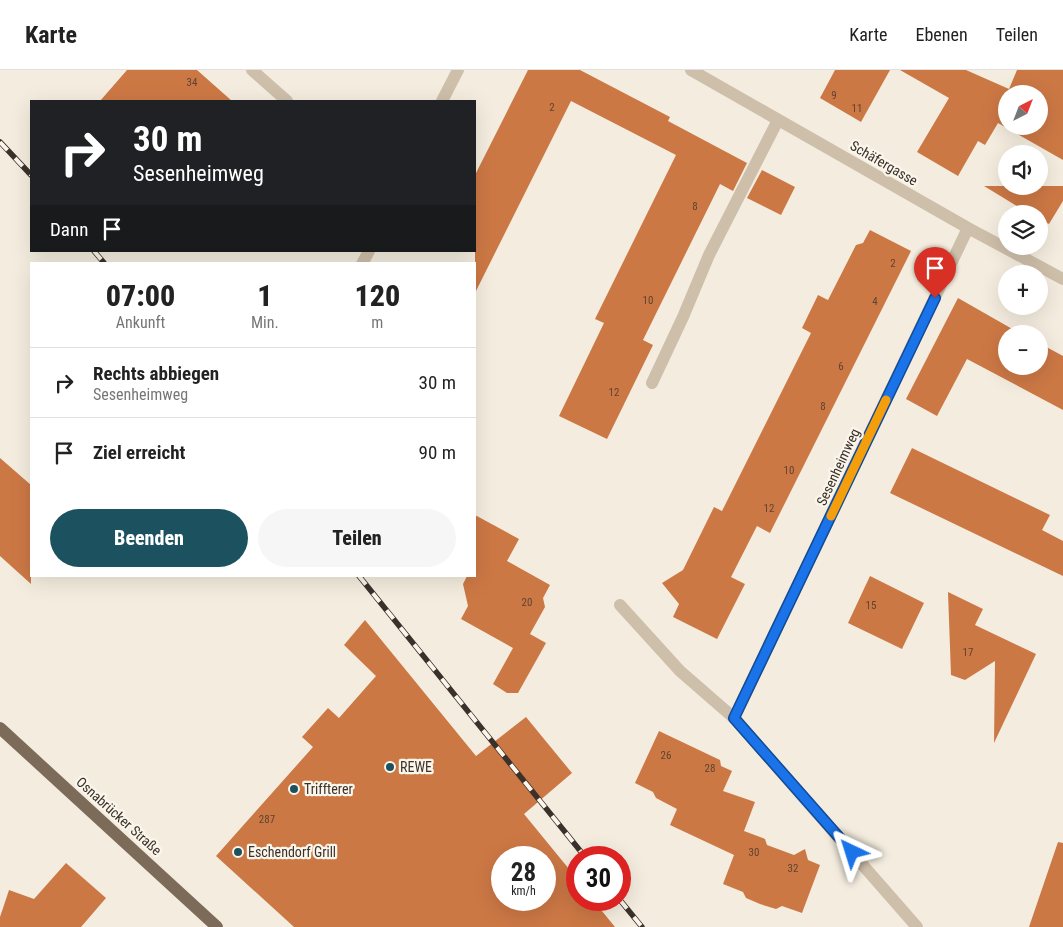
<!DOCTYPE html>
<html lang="de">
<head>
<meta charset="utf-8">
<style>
	body { margin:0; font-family:"Roboto Condensed",sans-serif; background:#f6f6f6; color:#222; height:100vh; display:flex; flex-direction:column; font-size:19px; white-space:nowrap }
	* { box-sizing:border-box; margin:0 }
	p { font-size:16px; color:#767676 }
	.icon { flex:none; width:28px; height:28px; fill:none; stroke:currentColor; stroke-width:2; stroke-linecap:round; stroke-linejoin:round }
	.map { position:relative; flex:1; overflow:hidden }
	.side { position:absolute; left:30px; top:192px; width:446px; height:315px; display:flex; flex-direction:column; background:#fff; border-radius:0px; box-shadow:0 5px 20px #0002 }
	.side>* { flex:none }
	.top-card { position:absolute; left:30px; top:30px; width:446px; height:152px; border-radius:0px; box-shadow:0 5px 20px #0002; background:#202124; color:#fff; overflow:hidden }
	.needle { width:32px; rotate:42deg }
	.fabs { position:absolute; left:998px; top:15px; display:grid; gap:10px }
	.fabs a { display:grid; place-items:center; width:50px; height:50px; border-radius:50%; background:#fff; box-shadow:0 5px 20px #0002; font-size:25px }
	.speed { position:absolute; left:491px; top:776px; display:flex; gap:10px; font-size:25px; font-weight:700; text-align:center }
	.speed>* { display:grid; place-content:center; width:65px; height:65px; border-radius:50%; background:#fff; box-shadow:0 5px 20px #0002; line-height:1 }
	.speed small { font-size:12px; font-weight:400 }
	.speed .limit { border:8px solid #d22; background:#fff; color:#111 }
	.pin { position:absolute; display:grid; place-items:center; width:42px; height:42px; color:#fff; margin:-51px -21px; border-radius:50% 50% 50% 0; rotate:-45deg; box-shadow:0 0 5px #0007 }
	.pin .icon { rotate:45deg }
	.me { position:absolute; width:55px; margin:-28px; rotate:319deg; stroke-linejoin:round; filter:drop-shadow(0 0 4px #0008) }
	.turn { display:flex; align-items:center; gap:18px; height:105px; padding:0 20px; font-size:22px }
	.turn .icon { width:65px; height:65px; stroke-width:2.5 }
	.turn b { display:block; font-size:35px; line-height:42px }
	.then { display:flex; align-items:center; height:48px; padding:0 20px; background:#0003; gap:10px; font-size:19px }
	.eta { display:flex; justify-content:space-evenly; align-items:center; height:85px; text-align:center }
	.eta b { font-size:30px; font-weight:800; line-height:35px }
	.primary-button { display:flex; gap:10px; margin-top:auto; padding:10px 20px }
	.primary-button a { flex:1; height:58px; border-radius:30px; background:#1c525f; color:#fff; font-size:20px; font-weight:800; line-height:58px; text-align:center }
	.primary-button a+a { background:#f6f6f6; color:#222 }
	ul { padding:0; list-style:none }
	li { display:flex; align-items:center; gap:15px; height:70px; padding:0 20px; border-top:1px solid #e0e0e0 }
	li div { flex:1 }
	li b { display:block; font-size:19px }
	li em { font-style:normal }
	header { display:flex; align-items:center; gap:30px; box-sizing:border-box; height:70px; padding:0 25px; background:#fff; border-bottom:1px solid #e0e0e0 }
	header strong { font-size:24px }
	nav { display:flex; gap:28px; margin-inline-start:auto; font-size:18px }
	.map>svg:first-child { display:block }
</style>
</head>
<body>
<header>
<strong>Karte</strong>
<nav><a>Karte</a><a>Ebenen</a><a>Teilen</a></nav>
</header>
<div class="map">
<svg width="1063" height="857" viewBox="0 0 1063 857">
	<rect width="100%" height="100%" fill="#f4eddf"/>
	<path fill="#cc7845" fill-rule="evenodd" d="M 127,0 L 197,0 L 232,31 L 100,31 Z
		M 528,0 L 580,0 L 670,47 L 668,51 L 747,93 L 733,121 L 720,114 L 643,270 L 653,275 L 607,369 L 559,346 L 604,253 L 595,249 L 676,85 L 571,31 L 475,223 L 475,105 Z
		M 835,0 L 890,0 L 861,52 L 820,28 Z
		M 900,0 L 966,0 L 1009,19 L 1017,0 L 1063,0 L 1063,90 L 998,53 L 985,75 L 978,71 L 958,106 L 917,82 L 949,28 ZM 1006,24 L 1039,24 L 1039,56 L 1006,56 Z
		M 762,100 L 795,117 L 781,145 L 747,128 Z
		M 984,116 L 1063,116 L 1063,131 L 1049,154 L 1039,149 L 1039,144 L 1030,144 Z
		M 870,160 L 911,181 L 770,463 L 757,456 L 731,507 L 745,514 L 717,569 L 673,547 L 679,534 L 662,513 L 683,500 L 714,437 L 722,441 L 811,263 L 802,258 L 818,225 L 828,230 L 856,175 L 863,173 Z
		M 958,228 L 1021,264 L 1006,264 L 1006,296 L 1039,296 L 1039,273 L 1063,286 L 1063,340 L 967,289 L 937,346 L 906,329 Z
		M 912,378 L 1050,445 L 1042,460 L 1063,471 L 1063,506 L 890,423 Z
		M 0,388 L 31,415 L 31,514 L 0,486 Z
		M 475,445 L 519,469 L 507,491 L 550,515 L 543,528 L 545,537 L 530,564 L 546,573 L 518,623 L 507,623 L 493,614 L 513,578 L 461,549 L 468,536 L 463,514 L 467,506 L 475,506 Z
		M 870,506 L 924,533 L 902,579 L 848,553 Z
		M 948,522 L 983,539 L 975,555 L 1036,584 L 994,673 L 995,591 L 965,610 L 951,605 Z
		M 365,550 L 476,686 L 526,647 L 572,703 L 524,744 L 578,810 L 578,830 L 593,830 L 615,857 L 294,857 L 216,786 L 313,677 L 302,667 L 328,638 L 339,648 L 376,606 L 344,575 ZM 502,788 L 545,788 L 545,830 L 502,830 Z
		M 659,661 L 720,690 L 721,696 L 732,701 L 723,721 L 755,732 L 744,761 L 765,769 L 767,775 L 794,785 L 805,779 L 808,790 L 820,795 L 802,843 L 782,836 L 776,839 L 760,834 L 746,828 L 743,822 L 723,814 L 734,785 L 670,755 L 677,739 L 656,728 L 653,722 L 635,713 Z
		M 1058,772 L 1063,773 L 1063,857 L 1029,857 Z
		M 66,793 L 106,828 L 81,857 L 0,857 L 0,847 L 9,820 L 34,829 Z"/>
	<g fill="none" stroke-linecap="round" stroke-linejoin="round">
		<path stroke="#cebfaa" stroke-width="12" d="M 252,0 L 287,31
			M 691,0 L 968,158 L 1063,209
			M 442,31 L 458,0
			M 362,194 L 369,181
			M 652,313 L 683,247 L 709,185 L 778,50
			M 620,535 L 680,601 L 734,648
			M 917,857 L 734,648 L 968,158"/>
		<path stroke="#7d6b5a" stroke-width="12" d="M 0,658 L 217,857"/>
		<defs>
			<path id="rail" d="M 0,72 L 31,105
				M 94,181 L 105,194
				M 359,506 L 586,788
				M 620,830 L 642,857"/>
		</defs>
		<use href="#rail" stroke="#3b312a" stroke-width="5.5"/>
		<use href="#rail" stroke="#fbf6ec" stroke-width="4" stroke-dasharray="11" stroke-linecap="butt"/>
	</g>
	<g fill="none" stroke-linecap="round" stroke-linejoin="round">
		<defs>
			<path id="route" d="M 852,782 L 734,648 L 935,228"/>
		</defs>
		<use href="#route" stroke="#114b97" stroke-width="12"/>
		<use href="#route" stroke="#1a73e8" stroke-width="9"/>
		<path stroke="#f59e0b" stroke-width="9" d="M 831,446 L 886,330"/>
	</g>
	<g fill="#1c525f" stroke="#fbf6ec" stroke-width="2">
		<circle cx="390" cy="697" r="5"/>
		<circle cx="294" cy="719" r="5"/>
		<circle cx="238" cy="782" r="5"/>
	</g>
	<g text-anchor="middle" stroke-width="4.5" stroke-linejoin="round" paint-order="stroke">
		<g font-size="11" fill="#5f4331">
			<text x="192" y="16">34</text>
			<text x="834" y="29">9</text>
			<text x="552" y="41">2</text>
			<text x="857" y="42">11</text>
			<text x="695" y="140">8</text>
			<text x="893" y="197">2</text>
			<text x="648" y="234">10</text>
			<text x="875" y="235">4</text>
			<text x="841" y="300">6</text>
			<text x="614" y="326">12</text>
			<text x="823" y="340">8</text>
			<text x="789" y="404">10</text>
			<text x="769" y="442">12</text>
			<text x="527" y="536">20</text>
			<text x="871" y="539">15</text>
			<text x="968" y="586">17</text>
			<text x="666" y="689">26</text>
			<text x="710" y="702">28</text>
			<text x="267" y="753">287</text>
			<text x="754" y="786">30</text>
			<text x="793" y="802">32</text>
		</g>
		<g font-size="14" fill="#3b312a" stroke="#fbf6ec">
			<text transform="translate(884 93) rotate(30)" y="5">Schäfergasse</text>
			<text transform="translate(838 397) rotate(-65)" y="5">Sesenheimweg</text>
			<text transform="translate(119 746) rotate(42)" y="5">Osnabrücker Straße</text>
		</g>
		<g font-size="14" fill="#3b312a" stroke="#fbf6ec" text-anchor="start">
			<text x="400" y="702">REWE</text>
			<text x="304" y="724">Triffterer</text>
			<text x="248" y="787">Eschendorf Grill</text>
		</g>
	</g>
</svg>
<div class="fabs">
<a><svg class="needle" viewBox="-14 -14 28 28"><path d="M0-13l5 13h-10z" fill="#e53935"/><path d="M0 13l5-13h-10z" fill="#767676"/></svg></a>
<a><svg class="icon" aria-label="sound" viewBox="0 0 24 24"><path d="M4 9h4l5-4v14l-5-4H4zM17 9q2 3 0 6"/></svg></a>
<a><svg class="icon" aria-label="layers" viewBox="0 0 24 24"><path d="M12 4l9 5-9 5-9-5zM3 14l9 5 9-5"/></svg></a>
<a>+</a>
<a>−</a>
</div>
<div class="speed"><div>28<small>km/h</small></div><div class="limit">30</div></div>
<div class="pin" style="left:935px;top:228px;background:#d93025"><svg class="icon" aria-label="arrive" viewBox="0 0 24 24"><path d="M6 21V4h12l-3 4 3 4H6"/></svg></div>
<svg class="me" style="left:852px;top:782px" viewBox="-20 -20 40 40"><path d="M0-17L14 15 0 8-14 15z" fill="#1a73e8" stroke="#fff" stroke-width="4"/></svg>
<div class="top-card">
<div class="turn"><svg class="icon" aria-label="right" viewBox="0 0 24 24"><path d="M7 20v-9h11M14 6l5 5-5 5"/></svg><div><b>30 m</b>Sesenheimweg</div></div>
<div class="then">Dann<svg class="icon" aria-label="arrive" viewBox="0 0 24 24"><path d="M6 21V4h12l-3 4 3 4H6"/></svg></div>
</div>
<section class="side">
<div class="eta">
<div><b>07:00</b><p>Ankunft</p></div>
<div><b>1</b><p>Min.</p></div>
<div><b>120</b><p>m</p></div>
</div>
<ul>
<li><svg class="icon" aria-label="right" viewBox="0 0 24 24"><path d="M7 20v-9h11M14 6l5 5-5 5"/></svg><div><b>Rechts abbiegen</b><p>Sesenheimweg</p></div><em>30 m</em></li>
<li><svg class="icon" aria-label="arrive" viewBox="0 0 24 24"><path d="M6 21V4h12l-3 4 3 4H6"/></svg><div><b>Ziel erreicht</b></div><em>90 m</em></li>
</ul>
<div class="primary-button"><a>Beenden</a><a>Teilen</a></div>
</section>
</div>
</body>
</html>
